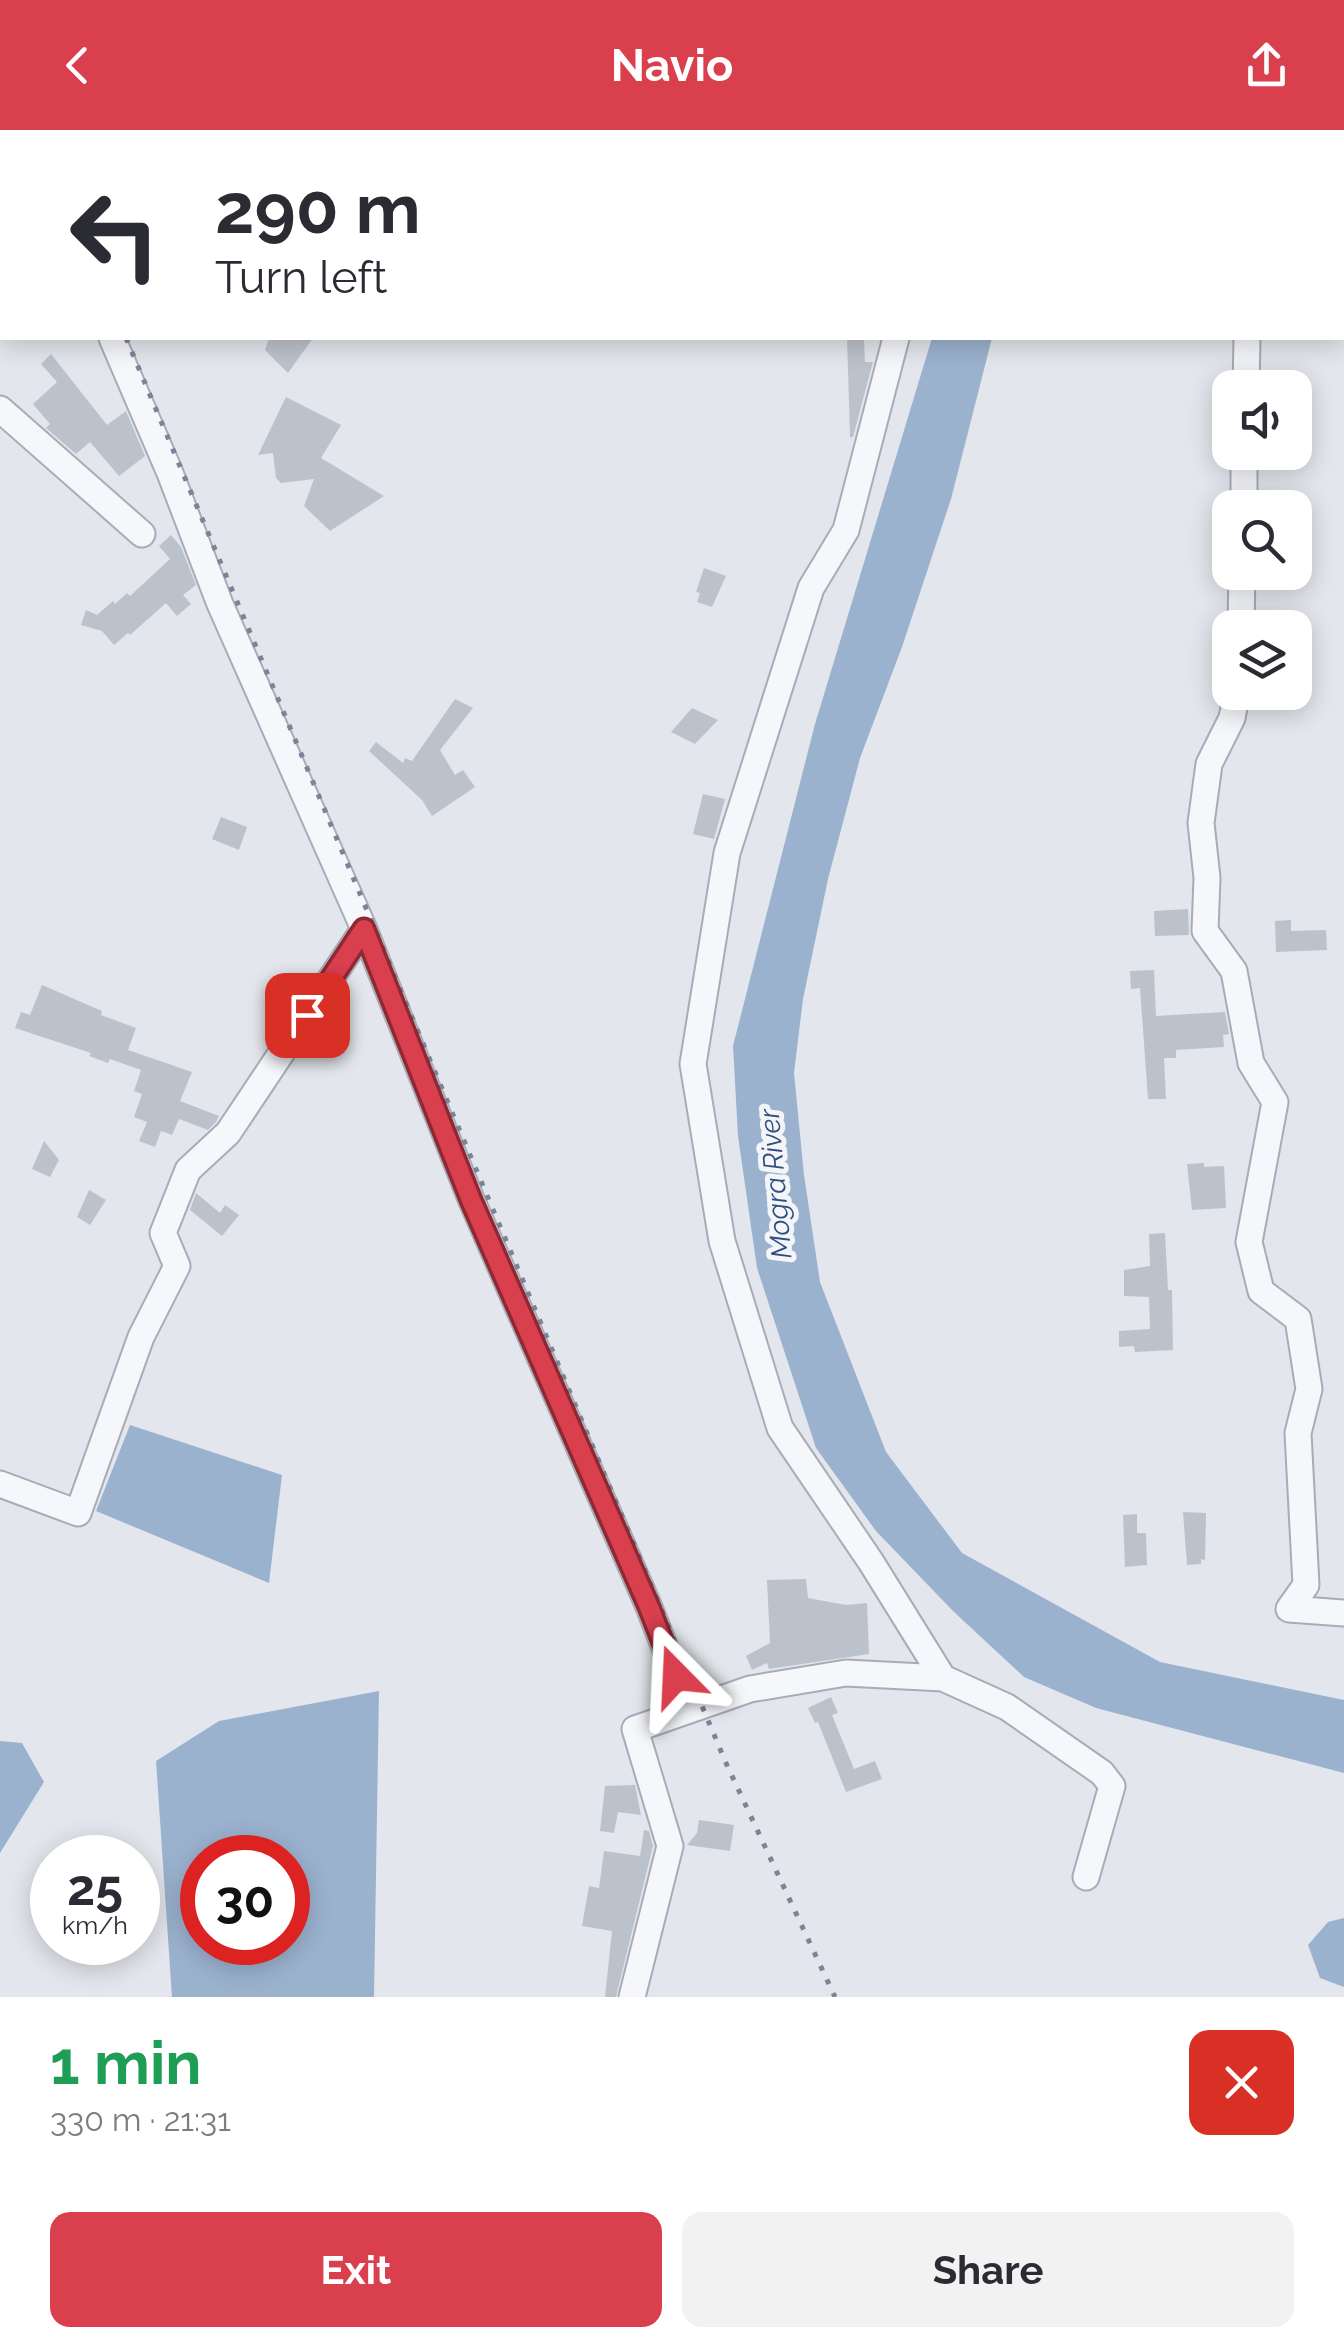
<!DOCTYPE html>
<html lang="en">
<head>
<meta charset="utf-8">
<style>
	body { margin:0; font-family:Raleway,sans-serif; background:#f2f2f3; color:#2b2b33; height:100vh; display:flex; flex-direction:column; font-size:38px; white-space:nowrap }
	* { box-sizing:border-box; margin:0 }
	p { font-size:32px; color:#7c7c81 }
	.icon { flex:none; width:55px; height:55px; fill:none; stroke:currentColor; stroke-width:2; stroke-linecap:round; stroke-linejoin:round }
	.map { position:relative; height:1867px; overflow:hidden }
	.side { display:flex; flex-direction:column; background:#fff; flex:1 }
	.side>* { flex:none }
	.top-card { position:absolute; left:0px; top:0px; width:1345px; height:210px; box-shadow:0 5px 25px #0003; background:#fff; color:#2b2b33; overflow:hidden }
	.tools { position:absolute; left:1212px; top:240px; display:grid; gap:20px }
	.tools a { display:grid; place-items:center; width:100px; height:100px; border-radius:20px; background:#fff; box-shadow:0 5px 25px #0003; font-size:50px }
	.speed { position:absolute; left:30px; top:1705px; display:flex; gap:20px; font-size:50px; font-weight:700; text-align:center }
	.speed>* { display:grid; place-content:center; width:130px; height:130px; border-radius:50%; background:#fff; box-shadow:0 5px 25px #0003; line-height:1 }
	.speed small { font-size:25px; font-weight:400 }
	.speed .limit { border:15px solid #d22; background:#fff; color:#111 }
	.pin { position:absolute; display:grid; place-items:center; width:85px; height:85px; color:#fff; margin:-42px; border-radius:20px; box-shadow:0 5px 15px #0006 }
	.me { position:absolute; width:110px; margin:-55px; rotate:339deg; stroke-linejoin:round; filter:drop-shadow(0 0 8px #0008) }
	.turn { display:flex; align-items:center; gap:35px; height:210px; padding:0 50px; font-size:45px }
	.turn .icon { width:130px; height:130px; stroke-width:2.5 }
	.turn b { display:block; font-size:70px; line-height:85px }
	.round { display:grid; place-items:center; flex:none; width:105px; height:105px; border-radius:20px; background:#f2f2f3 }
	.head { display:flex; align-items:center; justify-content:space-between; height:170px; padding:0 50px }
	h1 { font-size:60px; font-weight:700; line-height:75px; color:#1e9e55 }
	.action { display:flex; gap:20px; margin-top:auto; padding:20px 50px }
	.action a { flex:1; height:115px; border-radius:20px; background:#da3f4e; color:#fff; font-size:40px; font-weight:700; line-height:115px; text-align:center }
	.action a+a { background:#f2f2f3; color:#2b2b33 }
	header { display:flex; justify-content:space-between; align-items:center; height:130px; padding:0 50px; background:#da3f4e; color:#fff; font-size:45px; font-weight:700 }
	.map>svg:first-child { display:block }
</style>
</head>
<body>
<header><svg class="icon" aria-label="back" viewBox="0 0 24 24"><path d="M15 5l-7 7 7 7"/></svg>Navio<svg class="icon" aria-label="share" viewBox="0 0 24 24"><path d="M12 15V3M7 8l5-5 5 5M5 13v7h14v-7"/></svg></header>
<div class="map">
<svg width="1344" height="1867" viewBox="0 0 1344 1867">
	<rect width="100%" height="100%" fill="#e3e6ec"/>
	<path fill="#9bb2cf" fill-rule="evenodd" d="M 932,208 L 992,208 L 951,369 L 902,517 L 860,628 L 828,749 L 803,869 L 794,943 L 804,1045 L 820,1152 L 886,1322 L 962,1423 L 1160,1532 L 1344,1570 L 1344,1643 L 1096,1578 L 1024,1547 L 953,1481 L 876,1401 L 816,1318 L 757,1138 L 738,1006 L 733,916 L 815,594 Z
		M 130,1295 L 282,1345 L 269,1453 L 96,1381 Z
		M 379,1561 L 374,1867 L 172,1867 L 156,1631 L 219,1591 ZM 202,1728 L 288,1728 L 288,1812 L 202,1812 Z
		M 0,1611 L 22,1613 L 44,1652 L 0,1723 Z
		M 1344,1788 L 1344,1857 L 1320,1848 L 1308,1815 L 1328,1792 Z"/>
	<path fill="#bcc2cc" d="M 269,208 L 313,208 L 288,243 L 265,220 Z
		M 847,208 L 864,208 L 865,232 L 873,232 L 853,307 L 850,307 Z
		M 51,224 L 107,295 L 126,281 L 145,326 L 119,346 L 90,312 L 76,324 L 46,298 L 50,294 L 33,274 L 57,252 L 41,234 Z
		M 286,267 L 341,295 L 321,328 L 384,366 L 330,401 L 304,376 L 314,349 L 281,353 L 276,348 L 273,323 L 258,325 Z
		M 171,405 L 181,417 L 196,455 L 183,465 L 191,474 L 177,486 L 166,473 L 130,505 L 128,503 L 114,515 L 102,501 L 81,495 L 86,480 L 97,485 L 113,471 L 115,474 L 127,463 L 130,466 L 170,429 L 159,416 Z
		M 704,438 L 726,446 L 712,477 L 697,472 L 700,463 L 696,462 Z
		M 455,569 L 473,578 L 440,620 L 455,645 L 463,640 L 475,657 L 432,686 L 422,670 L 369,621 L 376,612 L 403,633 L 405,628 L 412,631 Z
		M 692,578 L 718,590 L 695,614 L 671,602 Z
		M 703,664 L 725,669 L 714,709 L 693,704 Z
		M 221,687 L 247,697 L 239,720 L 212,709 Z
		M 1188,779 L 1189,805 L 1155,806 L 1154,781 Z
		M 1291,790 L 1291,801 L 1326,800 L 1327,820 L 1276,822 L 1275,791 Z
		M 1154,840 L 1156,886 L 1225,882 L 1229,904 L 1223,905 L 1224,917 L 1176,920 L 1176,928 L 1164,928 L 1166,969 L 1148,969 L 1140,858 L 1131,859 L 1130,841 Z
		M 42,855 L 102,881 L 101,885 L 136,898 L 128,920 L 192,942 L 180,971 L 219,986 L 216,992 L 208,1000 L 179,989 L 172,1005 L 161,1001 L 155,1017 L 139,1011 L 147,992 L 134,987 L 142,964 L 134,961 L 141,940 L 110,929 L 108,933 L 89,926 L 91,923 L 15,898 L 21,882 L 30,885 Z
		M 44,1011 L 59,1030 L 50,1047 L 32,1039 Z
		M 1204,1033 L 1204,1037 L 1224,1036 L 1226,1078 L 1192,1080 L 1187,1034 Z
		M 89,1060 L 106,1070 L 90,1095 L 77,1087 Z
		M 196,1063 L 220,1083 L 225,1075 L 239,1085 L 222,1106 L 190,1080 Z
		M 1165,1103 L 1168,1160 L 1172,1160 L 1173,1220 L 1135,1222 L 1134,1216 L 1119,1217 L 1119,1201 L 1150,1199 L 1149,1167 L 1124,1166 L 1124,1140 L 1150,1136 L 1149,1104 Z
		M 1183,1382 L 1206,1383 L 1205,1430 L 1201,1429 L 1201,1434 L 1187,1435 Z
		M 1137,1384 L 1137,1403 L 1146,1403 L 1147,1435 L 1125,1437 L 1123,1385 Z
		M 806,1449 L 808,1468 L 846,1475 L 867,1473 L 869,1524 L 769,1539 L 767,1533 L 752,1540 L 746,1526 L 770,1513 L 767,1450 Z
		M 831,1567 L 838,1583 L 832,1585 L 854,1639 L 875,1631 L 882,1649 L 846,1662 L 818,1592 L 815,1593 L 808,1578 Z
		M 635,1655 L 641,1685 L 618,1682 L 614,1703 L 600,1701 L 605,1656 Z
		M 699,1690 L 734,1695 L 730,1721 L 687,1715 L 697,1703 Z
		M 644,1700 L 649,1701 L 653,1716 L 616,1867 L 605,1867 L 612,1801 L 582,1796 L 589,1756 L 599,1758 L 604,1721 L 640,1726 Z"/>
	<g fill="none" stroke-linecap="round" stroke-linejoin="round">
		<defs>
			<path id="minor" d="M 942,2 L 942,0
				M 1259,2 L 1259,0
				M 0,71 L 2,70
				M 112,208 L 170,343 L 220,474 L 364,799 L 471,1069 L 649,1477 L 689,1580
				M 896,208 L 846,400 L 811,458 L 727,723 L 693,934 L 722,1111 L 780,1298 L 871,1432 L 943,1548
				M 1246,258 L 1247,208
				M 0,279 L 142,404
				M 1244,378 L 1244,322
				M 1241,498 L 1242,442
				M 1237,562 L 1232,588 L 1209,634 L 1201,693 L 1207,748 L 1205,801 L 1234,841 L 1251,933 L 1275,972 L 1249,1112 L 1261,1161 L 1298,1189 L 1309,1259 L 1298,1303 L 1306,1455 L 1289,1479 L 1344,1483
				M 0,1354 L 78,1383 L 141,1207 L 177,1136 L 163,1103 L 188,1040 L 228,1003 L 364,799
				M 632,1867 L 670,1716 L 635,1599 L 750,1559 L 846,1543 L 943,1548 L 1007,1577 L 1102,1643 L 1112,1656 L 1086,1747"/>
		</defs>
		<use href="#minor" stroke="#a7acb7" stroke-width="29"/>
		<use href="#minor" stroke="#f6f7fa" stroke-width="25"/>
		<path stroke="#7b8497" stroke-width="5" stroke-dasharray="5 10" stroke-linecap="butt" d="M 38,0 L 39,2
			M 126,208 L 726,1633 L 835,1867"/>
	</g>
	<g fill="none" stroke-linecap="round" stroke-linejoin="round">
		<defs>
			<path id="route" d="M 307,885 L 364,799 L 471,1070 L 649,1477 L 676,1546"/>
		</defs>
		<use href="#route" stroke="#8e2933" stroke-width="25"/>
		<use href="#route" stroke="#da3f4e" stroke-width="18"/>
	</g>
	<g text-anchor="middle" stroke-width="10" stroke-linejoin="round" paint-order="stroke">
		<g font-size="28" font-style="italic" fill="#2f4e7e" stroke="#f3f5f9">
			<text transform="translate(775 1054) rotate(-95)" y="10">Mogra River</text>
		</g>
	</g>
</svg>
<div class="tools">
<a><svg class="icon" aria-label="sound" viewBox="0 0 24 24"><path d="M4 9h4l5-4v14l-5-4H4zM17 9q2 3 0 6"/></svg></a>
<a><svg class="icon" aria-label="search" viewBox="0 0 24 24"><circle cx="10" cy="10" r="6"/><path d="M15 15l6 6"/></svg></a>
<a><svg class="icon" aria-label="layers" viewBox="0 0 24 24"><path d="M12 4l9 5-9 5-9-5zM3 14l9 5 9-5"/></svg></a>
</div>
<div class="speed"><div>25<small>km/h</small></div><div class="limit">30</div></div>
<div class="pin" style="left:307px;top:885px;background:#d93025"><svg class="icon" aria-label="arrive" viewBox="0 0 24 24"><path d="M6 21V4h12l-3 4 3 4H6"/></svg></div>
<svg class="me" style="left:676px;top:1546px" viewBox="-20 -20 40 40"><path d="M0-17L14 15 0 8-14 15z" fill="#da3f4e" stroke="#fff" stroke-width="4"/></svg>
<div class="top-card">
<div class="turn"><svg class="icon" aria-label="left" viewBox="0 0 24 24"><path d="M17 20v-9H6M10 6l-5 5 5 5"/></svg><div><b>290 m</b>Turn left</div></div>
</div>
</div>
<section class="side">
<div class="head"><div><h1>1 min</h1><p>330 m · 21:31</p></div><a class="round" style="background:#d93025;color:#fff"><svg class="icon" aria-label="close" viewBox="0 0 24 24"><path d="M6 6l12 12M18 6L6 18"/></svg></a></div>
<div class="action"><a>Exit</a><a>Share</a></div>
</section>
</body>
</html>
